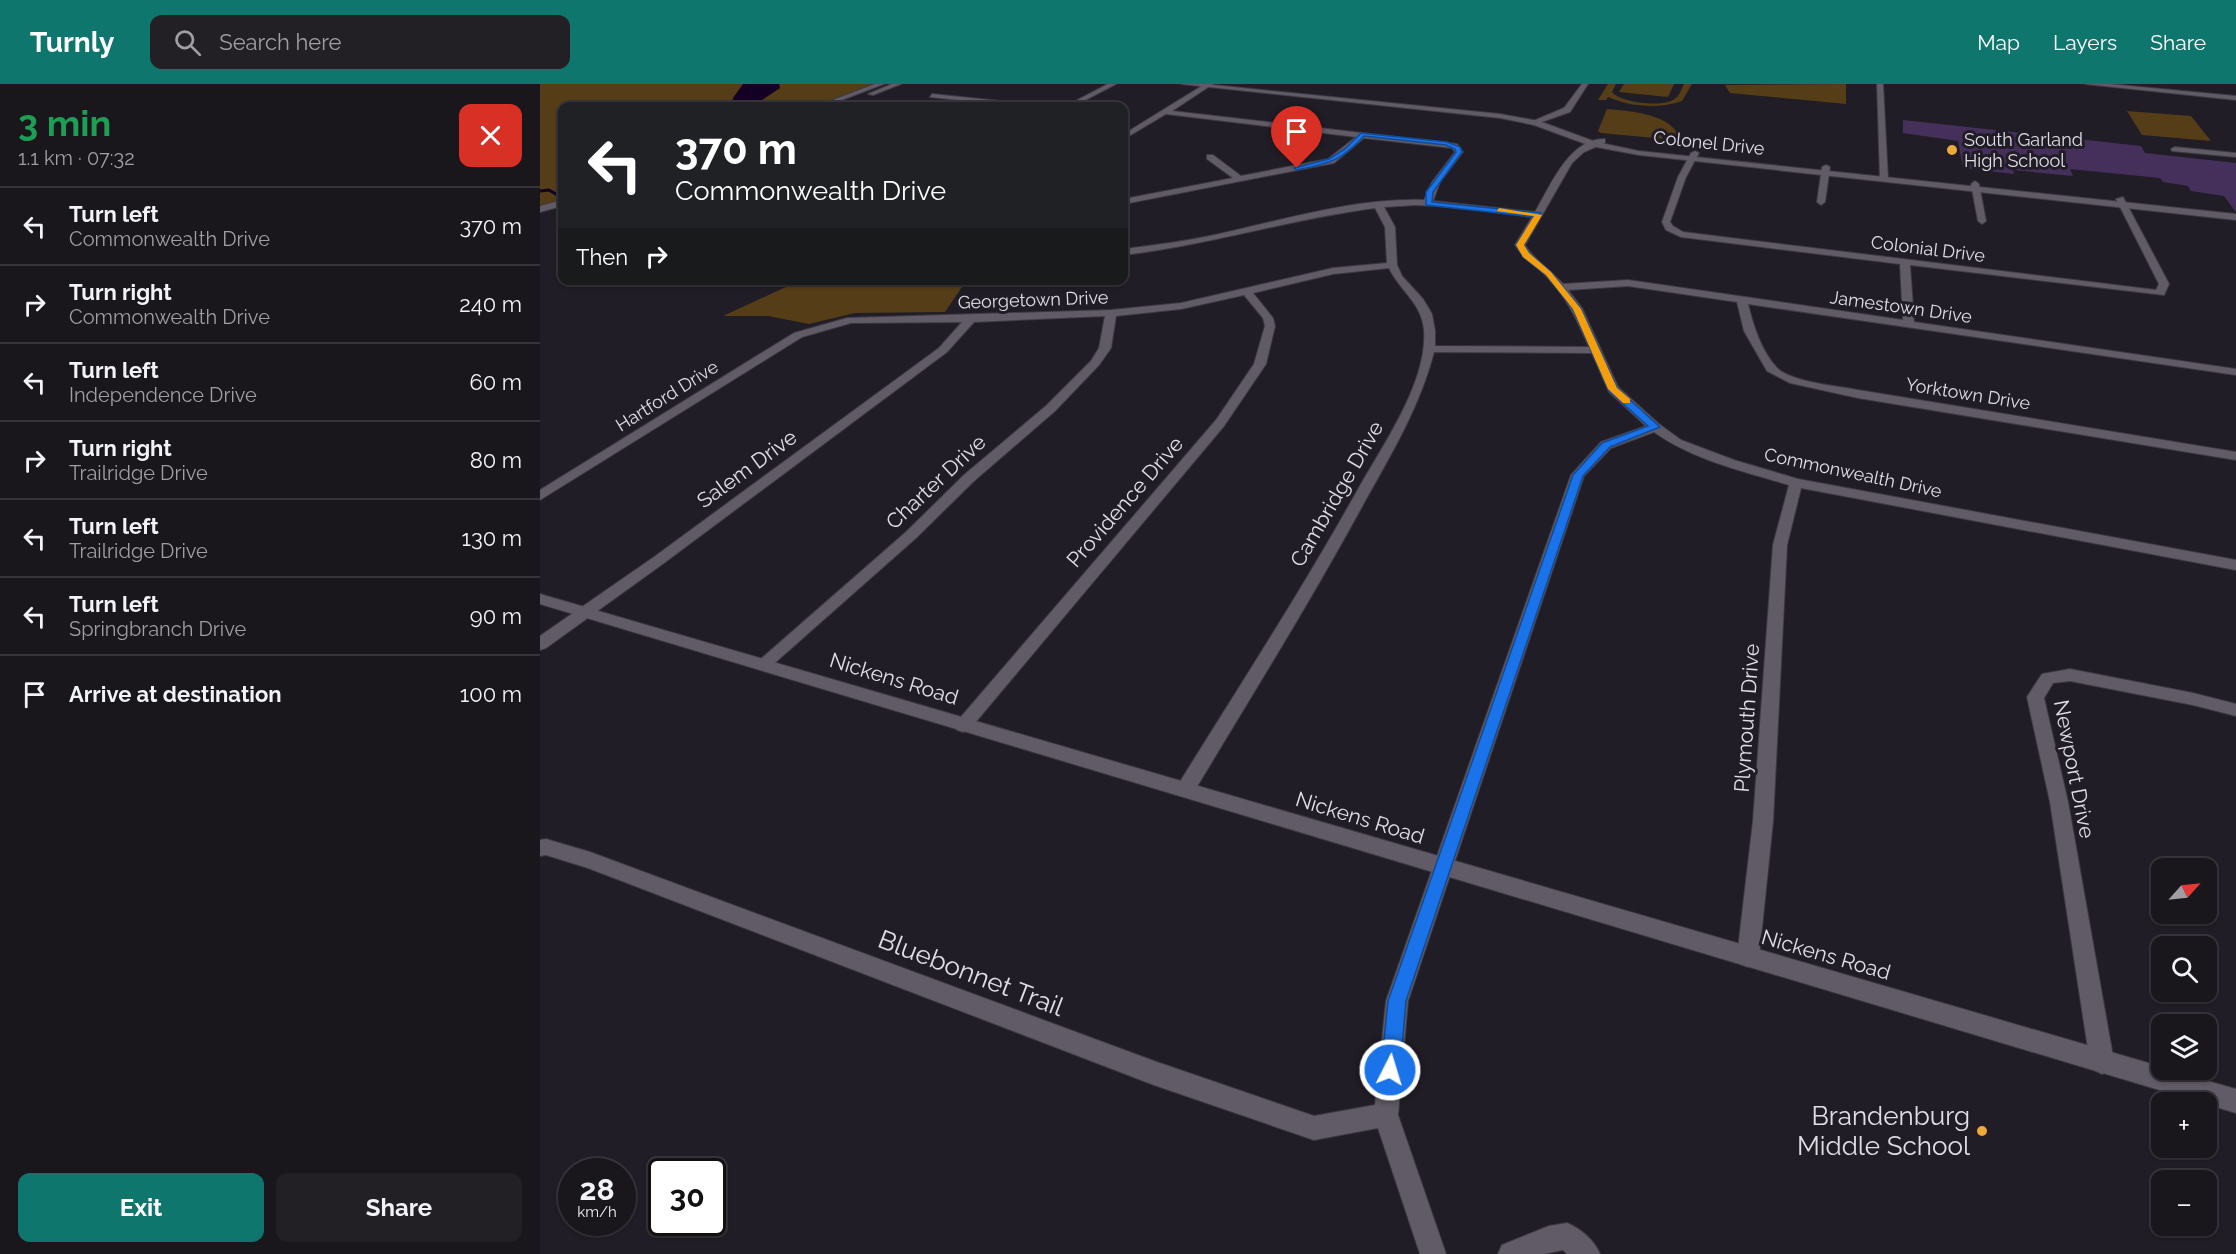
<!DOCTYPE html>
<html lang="en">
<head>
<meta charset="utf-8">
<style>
	body { margin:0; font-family:Raleway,sans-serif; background:#221f25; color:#f1f3f6; height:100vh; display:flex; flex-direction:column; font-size:22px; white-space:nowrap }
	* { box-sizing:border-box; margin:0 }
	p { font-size:20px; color:#9f9fa3 }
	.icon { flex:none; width:33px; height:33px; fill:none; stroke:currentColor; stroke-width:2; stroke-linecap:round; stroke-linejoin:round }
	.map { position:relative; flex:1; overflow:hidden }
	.sheet { display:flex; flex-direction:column; background:#19161c; width:540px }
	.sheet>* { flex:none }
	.top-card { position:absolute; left:18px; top:18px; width:570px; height:183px; border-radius:12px; box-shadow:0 2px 4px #0004,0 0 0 2px #37353b; background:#202124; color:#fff; overflow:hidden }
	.needle { width:39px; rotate:63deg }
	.buttons { position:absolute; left:1611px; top:774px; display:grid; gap:12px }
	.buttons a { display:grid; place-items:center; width:66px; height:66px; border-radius:12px; background:#19161c; box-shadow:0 2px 4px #0004,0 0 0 2px #37353b; font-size:30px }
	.speed { position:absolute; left:18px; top:1074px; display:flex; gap:12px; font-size:30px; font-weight:700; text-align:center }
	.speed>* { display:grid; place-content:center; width:78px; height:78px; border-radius:50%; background:#19161c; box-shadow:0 2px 4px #0004,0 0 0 2px #37353b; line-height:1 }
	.speed small { font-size:15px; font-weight:400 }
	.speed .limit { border:3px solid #111; border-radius:9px; background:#fff; color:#111 }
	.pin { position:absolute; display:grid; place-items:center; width:51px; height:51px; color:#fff; margin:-62px -26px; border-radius:50% 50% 50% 0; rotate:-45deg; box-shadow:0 0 6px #0007 }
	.pin .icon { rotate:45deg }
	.me { position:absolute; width:66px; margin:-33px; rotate:5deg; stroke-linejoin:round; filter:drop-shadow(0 0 4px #0008) }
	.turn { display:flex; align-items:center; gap:21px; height:126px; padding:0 18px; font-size:27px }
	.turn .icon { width:78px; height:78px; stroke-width:2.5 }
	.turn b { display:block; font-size:42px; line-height:51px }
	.then { display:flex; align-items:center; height:57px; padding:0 18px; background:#0003; gap:12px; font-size:22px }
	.round { display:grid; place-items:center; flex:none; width:63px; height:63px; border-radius:12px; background:#221f25 }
	.headline { display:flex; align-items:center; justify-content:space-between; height:102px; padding:0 18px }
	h1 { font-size:36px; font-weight:700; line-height:45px; color:#1e9e55 }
	.action { display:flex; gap:12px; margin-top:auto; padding:12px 18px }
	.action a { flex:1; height:69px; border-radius:12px; background:#0f766e; color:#fff; font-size:24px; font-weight:700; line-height:69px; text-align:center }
	.action a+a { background:#221f25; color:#f1f3f6 }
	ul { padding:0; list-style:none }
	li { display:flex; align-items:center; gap:18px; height:78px; padding:0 18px; border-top:2px solid #37353b }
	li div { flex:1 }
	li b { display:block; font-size:22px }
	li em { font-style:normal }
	header { display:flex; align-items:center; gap:36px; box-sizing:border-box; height:84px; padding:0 30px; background:#0f766e; color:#fff }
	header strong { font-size:28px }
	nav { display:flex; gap:33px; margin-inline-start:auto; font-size:21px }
	.search { width:420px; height:54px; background:#221f25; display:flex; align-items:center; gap:15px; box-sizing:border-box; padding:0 21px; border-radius:12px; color:#9f9fa3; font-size:22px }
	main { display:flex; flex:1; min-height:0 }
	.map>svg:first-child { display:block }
</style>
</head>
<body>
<header>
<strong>Turnly</strong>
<div class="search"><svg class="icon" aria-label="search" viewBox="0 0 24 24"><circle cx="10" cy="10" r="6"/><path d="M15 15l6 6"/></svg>Search here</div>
<nav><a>Map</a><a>Layers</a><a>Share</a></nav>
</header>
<main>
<section class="sheet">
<div class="headline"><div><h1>3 min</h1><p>1.1 km · 07:32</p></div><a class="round" style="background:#d93025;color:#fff"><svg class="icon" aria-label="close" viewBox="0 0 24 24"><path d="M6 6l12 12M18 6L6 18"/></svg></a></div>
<ul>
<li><svg class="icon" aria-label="left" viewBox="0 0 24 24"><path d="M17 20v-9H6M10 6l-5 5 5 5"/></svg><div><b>Turn left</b><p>Commonwealth Drive</p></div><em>370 m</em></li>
<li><svg class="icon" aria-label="right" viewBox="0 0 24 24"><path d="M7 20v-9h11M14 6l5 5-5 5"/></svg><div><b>Turn right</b><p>Commonwealth Drive</p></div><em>240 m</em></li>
<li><svg class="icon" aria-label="left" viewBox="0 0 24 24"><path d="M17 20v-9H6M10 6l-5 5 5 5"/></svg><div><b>Turn left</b><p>Independence Drive</p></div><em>60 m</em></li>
<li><svg class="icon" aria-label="right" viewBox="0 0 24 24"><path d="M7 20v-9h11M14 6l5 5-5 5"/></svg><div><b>Turn right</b><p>Trailridge Drive</p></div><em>80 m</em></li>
<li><svg class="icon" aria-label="left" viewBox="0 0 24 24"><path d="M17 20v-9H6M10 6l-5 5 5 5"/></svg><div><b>Turn left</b><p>Trailridge Drive</p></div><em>130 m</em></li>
<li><svg class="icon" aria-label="left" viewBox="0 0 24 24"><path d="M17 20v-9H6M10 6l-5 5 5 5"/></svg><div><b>Turn left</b><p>Springbranch Drive</p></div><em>90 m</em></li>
<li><svg class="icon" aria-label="arrive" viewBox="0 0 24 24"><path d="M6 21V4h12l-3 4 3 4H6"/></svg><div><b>Arrive at destination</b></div><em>100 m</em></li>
</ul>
<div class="action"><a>Exit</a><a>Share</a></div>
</section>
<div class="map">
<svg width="1696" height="1170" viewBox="0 0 1696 1170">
	<rect width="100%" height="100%" fill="#211d26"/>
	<path fill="#543d17" d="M 0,0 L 336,0 L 276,22 L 22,22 L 22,116 L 0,122 Z
		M 1068,0 L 1076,0 L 1072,8 C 1081,19 1127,25 1137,13 C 1140,10 1142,4 1144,0 L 1152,0 L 1142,17 C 1120,25 1090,23 1068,13 L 1066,16 L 1058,16 Z
		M 1084,0 L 1134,0 L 1128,13 L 1079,8 Z
		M 1306,0 L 1306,20 L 1190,9 L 1185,1 Z
		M 1067,25 C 1089,27 1126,29 1138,50 L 1136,56 L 1061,49 L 1058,47 Z
		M 1587,27 L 1651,32 L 1671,57 L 1602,51 Z
		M 261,196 L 426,196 L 426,197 L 405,228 L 315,229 L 269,240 L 228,232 L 183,232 Z"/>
	<path fill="#140024" d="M 203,0 L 239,0 L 240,4 L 213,22 L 192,22 L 193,14 Z"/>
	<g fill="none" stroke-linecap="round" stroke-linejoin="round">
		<path stroke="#140024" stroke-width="3" d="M 0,107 L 9,106 L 19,112
			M 389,196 L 412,199"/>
	</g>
	<path fill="#45305b" d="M 1363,36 L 1601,62 L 1605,69 L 1696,79 L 1696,128 L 1684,112 L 1651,107 L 1648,102 L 1623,98 L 1620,94 L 1530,85 L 1533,92 L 1473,86 L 1474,90 L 1423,84 L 1418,57 L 1363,49 Z"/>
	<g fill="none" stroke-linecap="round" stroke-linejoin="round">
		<defs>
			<path id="minor" d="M 568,0 L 576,0 L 534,22 L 526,22 Z
				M 665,0 L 673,0 L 632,27 L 917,60 L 923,68 L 900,98 L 893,117 L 995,128 C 1010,103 1029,54 1065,55 L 1065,59 L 1044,68 L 1032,79 L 985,161 C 994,176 1011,186 1023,200 L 1088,196 L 1363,236 L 1360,180 L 1141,153 L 1126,146 L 1122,138 L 1138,93 L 1151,69 L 1155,67 L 1159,69 L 1146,93 L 1130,138 L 1133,142 L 1143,148 L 1616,206 L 1619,200 L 1576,115 L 1583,113 L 1629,200 L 1624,211 L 1370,181 L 1374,238 L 1696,285 L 1696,291 L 1208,220 C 1213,241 1221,267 1237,284 C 1251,298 1298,302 1318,306 L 1696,368 L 1696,376 L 1318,314 L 1250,299 L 1227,287 L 1204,247 L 1197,218 L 1088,202 L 1028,206 L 1042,224 L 1078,303 L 1119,340 L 1141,356 L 1194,376 L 1258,395 L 1696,476 L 1696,486 L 1261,404 L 1247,461 L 1233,737 L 1219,873 L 1216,880 L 1208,883 L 1200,880 L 1197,873 L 1213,737 L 1233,461 L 1249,401 C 1203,387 1153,376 1114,348 L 1071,364 L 1044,392 L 868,917 L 858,1031 L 906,1170 L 880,1170 L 838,1044 L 774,1056 L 614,1001 L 48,784 L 6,771 L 0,772 L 0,756 L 6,755 L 50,768 L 614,977 L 774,1032 L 835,1021 L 846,917 L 1031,391 L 1061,358 L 1106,342 L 1069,308 L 1052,269 L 894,268 C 880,322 852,369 825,417 C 771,517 710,614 652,711 L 645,713 L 638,711 L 636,706 L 638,701 C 700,601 764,503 821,400 C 845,358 888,296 884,246 C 882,219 860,207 849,184 L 793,190 L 713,209 L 733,234 L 735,242 L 726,280 L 684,342 L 429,646 L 423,648 L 417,646 L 414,641 L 676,336 L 714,280 L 725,242 L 723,234 L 704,211 L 641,225 L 576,232 L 571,264 L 559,281 L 515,327 L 434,397 L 376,454 L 229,584 L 217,584 L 215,580 L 366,448 L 424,391 L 507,321 L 551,277 L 559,264 L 565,232 L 434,238 L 407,268 L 124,479 L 6,564 L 0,566 L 0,552 L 114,473 L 399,264 L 422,238 L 311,239 L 262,253 L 0,416 L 0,406 L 254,249 L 307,234 L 571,226 L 641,219 L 793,184 L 847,179 L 845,143 L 835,124 C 751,135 669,161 584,171 L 584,165 C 616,161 648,157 679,150 C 747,135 815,114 884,116 L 892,98 L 915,68 L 912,64 L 824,54 L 794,79 L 584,120 L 584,115 L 693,94 L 667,75 L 667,71 L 673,71 L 701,92 L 788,75 L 816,53 L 626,30 L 584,55 L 584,50 ZM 876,121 L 917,123 L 992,133 L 975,161 C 983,174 994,180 1005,191 C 1026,211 1037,236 1049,263 L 895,262 L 895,247 L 892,230 L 883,215 L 862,192 L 857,181 L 855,143 L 844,123 Z
				M 1042,0 L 1048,0 L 1030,28 L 993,41 L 993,37 L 1024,24 Z
				M 1337,0 L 1343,0 L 1348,95 L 1344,97 L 1340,95 Z
				M 392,10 L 489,20 L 493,22 L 473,22 L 390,13 Z
				M 1635,63 L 1696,69 L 1696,73 L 1632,67 L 1631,65 Z
				M 1286,81 L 1290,83 L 1285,118 L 1281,121 L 1277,118 L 1282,83 Z
				M 1435,97 L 1439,100 L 1446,137 L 1442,140 L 1438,137 L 1431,100 Z
				M 1530,585 L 1653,609 L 1696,620 L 1696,632 L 1653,621 L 1530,597 L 1513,599 L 1504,614 L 1528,718 L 1574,978 L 1570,986 L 1562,990 L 1554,986 L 1550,978 L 1510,718 L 1487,613 L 1502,590 Z
				M 1027,1139 C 1041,1145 1054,1156 1060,1170 L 1027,1170 L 1023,1166 L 1004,1170 L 958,1170 L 962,1161 L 1009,1142 Z"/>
			<path id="tertiary" d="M 641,0 L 664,0 L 960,30 L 999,37 L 1056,58 L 1099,67 L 1696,130 L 1696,136 L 1099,71 L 1051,62 L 994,41 L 960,34 Z
				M 0,510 L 1622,983 L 1622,986 L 1629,986 L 1696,1005 L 1696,1029 L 0,520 Z"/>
			<path id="secondary" d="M 335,0 L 344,0 L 286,22 L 277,22 Z
				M 352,0 L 361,0 L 333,11 L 328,10 Z
				M 1545,0 L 1569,0 L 1696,12 L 1696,16 Z
				M 22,116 L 22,122 L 0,128 L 0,122 Z"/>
		</defs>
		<use href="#minor" stroke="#3e3a42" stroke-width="2"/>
		<use href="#tertiary" stroke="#3e3a42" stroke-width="2"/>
		<use href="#secondary" stroke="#3e3a42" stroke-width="2"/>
		<use href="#minor" fill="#605b66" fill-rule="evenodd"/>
		<use href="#tertiary" fill="#605b66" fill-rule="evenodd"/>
		<use href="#secondary" fill="#605b66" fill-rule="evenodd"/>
	</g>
	<path fill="#1a73e8" stroke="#114b97" stroke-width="1.5" d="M 821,49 L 907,58 L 920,63 L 922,68 L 893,108 L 892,118 L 1001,129 L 984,161 L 989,169 L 1011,188 L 1041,225 L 1077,304 L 1120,343 L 1070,363 L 1043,392 L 866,917 L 860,986 L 857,992 L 850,995 L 844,992 L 841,986 L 848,917 L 1033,391 L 1062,359 L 1108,342 L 1069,307 L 1033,225 L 1006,191 L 983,173 L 976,161 L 994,133 L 886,121 L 886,108 L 916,68 L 915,65 L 906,61 L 824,52 C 800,78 790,79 757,86 L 754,84 L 789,75 L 805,65 Z"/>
	<path fill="#f59e0b" d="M 959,124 L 1002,131 L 984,161 L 989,169 L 1011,188 L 1041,225 L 1077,304 L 1090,315 L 1090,319 L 1083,319 L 1068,305 L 1033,225 L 1006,191 L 983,173 L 976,161 L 994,132 L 957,127 Z"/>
	<g fill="#ebaa39" stroke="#211d26" stroke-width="2">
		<circle cx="1412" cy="66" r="6"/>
		<circle cx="1442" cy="1047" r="6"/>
	</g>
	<g text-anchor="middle" stroke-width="6" stroke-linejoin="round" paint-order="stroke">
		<g font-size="18" fill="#e0dde4" stroke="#211d26" text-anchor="start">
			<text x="1424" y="62">South Garland<tspan x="1424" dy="21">High School</tspan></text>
		</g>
		<g font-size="18" fill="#e0dde4" stroke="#211d26">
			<text transform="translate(1169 59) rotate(6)" y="6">Colonel Drive</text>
			<text transform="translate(1388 165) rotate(7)" y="6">Colonial Drive</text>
			<text transform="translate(493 216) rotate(-2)" y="6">Georgetown Drive</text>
			<text transform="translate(1361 223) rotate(8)" y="6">Jamestown Drive</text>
			<text transform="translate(1428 310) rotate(9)" y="6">Yorktown Drive</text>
			<text transform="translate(127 312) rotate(-32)" y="6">Hartford Drive</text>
			<text transform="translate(1313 389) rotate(12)" y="6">Commonwealth Drive</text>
		</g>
		<g font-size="21" fill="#e0dde4" stroke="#211d26">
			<text transform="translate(207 385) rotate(-36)" y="7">Salem Drive</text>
			<text transform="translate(396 398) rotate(-43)" y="7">Charter Drive</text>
			<text transform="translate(797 410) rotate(-60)" y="7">Cambridge Drive</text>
			<text transform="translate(585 418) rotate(-49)" y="7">Providence Drive</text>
			<text transform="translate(354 595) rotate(17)" y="7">Nickens Road</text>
			<text transform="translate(1207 634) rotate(-86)" y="7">Plymouth Drive</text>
			<text transform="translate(1534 685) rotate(79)" y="7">Newport Drive</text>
			<text transform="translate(820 734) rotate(17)" y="7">Nickens Road</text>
			<text transform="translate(1286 871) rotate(16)" y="7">Nickens Road</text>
		</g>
		<g font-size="26" fill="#e0dde4" stroke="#211d26">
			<text transform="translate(431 889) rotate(21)" y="9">Bluebonnet Trail</text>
		</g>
		<g font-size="26" fill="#e0dde4" stroke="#211d26" text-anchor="end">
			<text x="1430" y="1041">Brandenburg<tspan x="1430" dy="30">Middle School</tspan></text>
		</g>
	</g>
</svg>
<div class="buttons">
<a><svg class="needle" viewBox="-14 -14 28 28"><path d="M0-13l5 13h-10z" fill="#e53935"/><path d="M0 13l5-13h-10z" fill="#9f9fa3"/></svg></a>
<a><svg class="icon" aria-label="search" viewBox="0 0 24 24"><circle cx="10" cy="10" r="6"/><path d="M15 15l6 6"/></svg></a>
<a><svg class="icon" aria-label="layers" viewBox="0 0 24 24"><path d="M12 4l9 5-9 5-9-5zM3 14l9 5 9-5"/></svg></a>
<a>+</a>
<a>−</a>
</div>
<div class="speed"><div>28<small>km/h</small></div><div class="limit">30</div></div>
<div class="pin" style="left:757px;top:84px;background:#d93025"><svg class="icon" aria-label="arrive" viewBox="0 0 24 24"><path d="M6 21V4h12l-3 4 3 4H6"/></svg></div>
<svg class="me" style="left:850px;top:986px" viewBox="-20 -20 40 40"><circle r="17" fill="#1a73e8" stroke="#fff" stroke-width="3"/><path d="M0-11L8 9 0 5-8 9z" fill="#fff"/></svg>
<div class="top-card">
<div class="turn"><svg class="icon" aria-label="left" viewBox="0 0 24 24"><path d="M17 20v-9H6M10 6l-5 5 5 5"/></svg><div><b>370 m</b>Commonwealth Drive</div></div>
<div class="then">Then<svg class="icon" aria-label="right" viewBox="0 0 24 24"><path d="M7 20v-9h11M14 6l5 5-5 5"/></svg></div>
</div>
</div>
</main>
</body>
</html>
